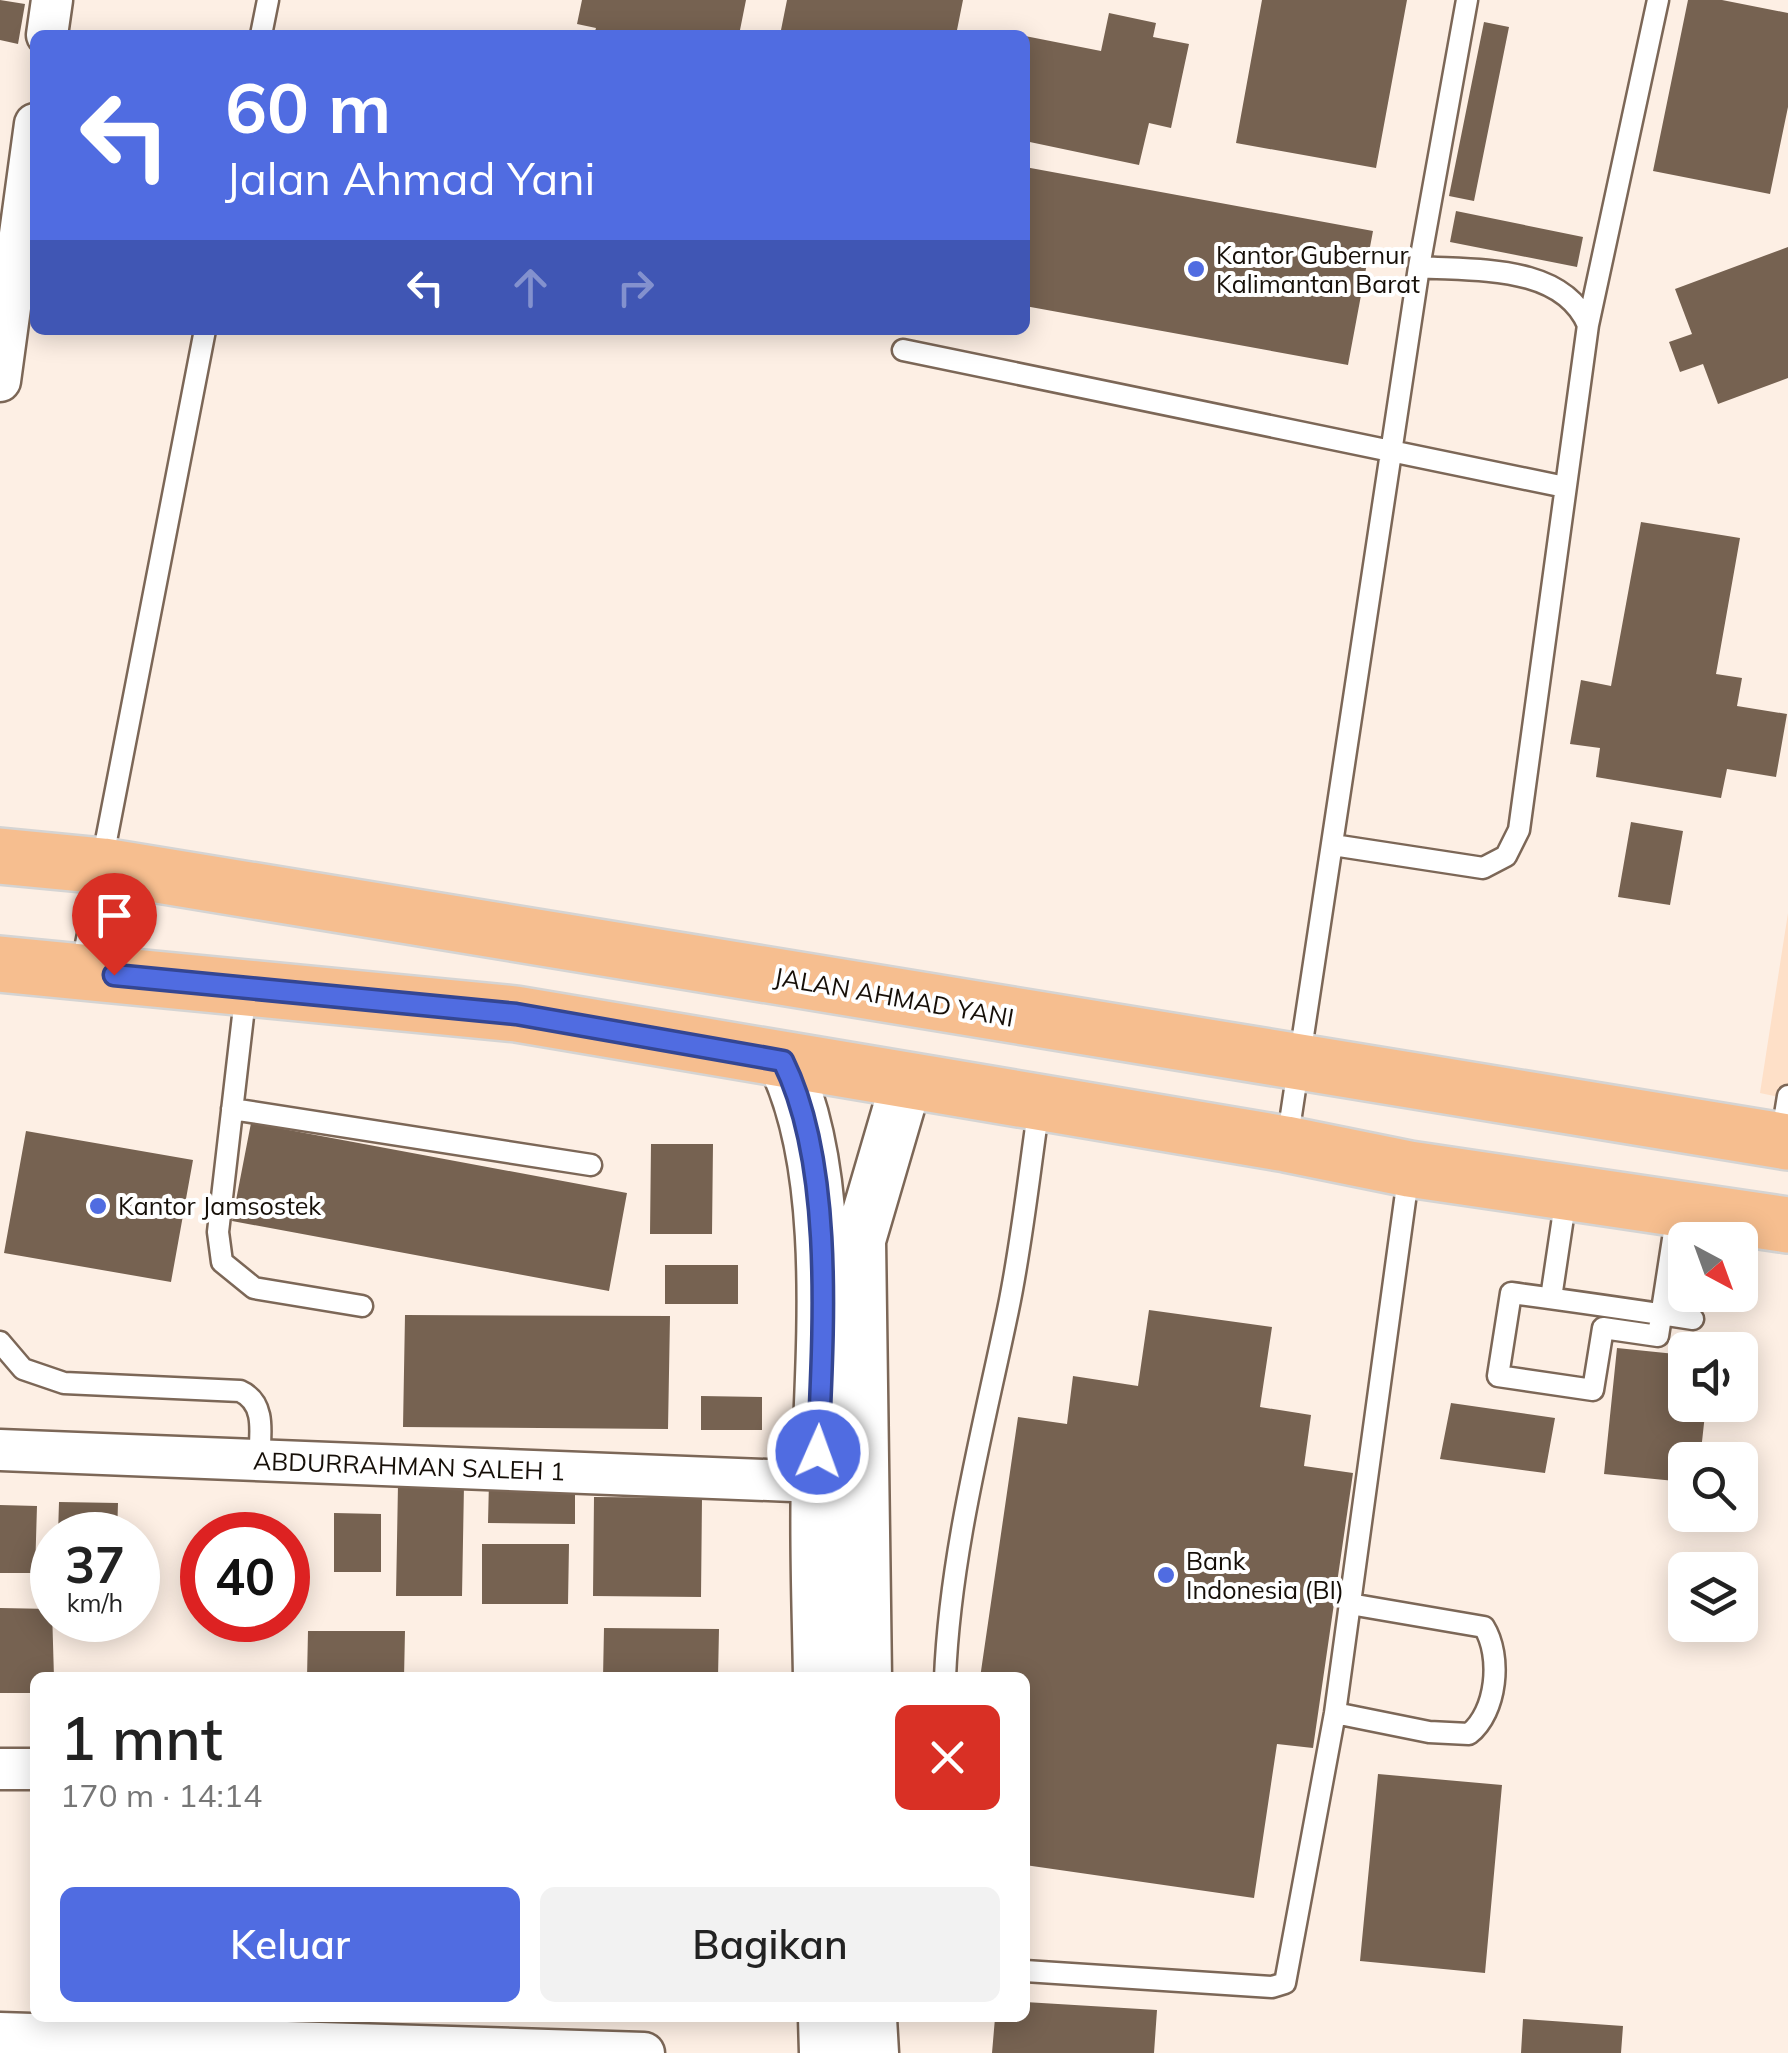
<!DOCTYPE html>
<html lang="id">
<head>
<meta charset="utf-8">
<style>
	body { margin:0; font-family:Mulish,sans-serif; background:#f2f2f2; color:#222; height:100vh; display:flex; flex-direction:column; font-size:38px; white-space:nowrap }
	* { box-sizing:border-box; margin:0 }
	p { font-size:32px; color:#767676 }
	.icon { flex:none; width:55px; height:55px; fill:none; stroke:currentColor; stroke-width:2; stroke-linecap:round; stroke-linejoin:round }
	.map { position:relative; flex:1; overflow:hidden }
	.panel { position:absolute; left:30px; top:1672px; width:1000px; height:350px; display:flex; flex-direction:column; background:#fff; border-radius:15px; box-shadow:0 5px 25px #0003 }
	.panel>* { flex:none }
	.guide { position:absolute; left:30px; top:30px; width:1000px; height:305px; border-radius:15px; box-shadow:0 5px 25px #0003; background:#506ce1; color:#fff; overflow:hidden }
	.needle { width:65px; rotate:139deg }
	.buttons { position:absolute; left:1668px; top:1222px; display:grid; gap:20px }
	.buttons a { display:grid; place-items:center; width:90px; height:90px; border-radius:15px; background:#fff; box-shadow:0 5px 25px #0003; font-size:50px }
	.speed { position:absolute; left:30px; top:1512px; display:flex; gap:20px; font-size:50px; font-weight:700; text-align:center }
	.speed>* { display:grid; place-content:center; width:130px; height:130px; border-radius:50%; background:#fff; box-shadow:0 5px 25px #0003; line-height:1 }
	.speed small { font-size:25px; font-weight:400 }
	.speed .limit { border:15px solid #d22; background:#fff; color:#111 }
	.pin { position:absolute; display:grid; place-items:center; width:85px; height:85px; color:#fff; margin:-102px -42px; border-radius:50% 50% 50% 0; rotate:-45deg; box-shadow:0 0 10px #0007 }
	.pin .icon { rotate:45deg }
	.me { position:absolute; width:110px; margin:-55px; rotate:2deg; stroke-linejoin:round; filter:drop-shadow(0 0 8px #0008) }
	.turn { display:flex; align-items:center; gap:35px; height:210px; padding:0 30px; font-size:45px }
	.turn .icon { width:130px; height:130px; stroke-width:2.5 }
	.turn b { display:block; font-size:70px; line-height:85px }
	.lanes { display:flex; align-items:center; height:95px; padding:0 30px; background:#0003; justify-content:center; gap:50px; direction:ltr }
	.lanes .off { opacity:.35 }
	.round { display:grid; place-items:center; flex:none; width:105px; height:105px; border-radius:15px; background:#f2f2f2 }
	.head { display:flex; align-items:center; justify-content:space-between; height:170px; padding:0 30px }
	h1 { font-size:60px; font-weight:600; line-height:75px }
	.cta { display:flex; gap:20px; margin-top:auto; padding:20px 30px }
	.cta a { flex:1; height:115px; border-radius:15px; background:#506ce1; color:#fff; font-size:40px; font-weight:600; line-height:115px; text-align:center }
	.cta a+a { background:#f2f2f2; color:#222 }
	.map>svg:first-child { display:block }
</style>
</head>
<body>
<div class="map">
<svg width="1788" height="2053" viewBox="0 0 1788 2053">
	<rect width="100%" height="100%" fill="#fdefe4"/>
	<path fill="#fee0c8" d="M 1788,913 L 1788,1099 L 1760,1093 Z"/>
	<path fill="#766251" d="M 0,0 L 25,4 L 18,44 L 0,40 Z
		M 582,0 L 746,0 L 739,35 L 594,35 L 596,28 L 577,24 Z
		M 787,0 L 963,0 L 956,35 L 780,35 Z
		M 1262,0 L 1407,0 L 1376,168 L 1236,143 Z
		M 1688,0 L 1722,0 L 1788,13 L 1788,107 L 1770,194 L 1653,171 Z
		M 1109,13 L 1156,23 L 1153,37 L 1189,44 L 1171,128 L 1149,123 L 1139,165 L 1025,141 L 1025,36 L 1101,51 Z
		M 1484,22 L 1509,27 L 1474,201 L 1449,196 Z
		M 1025,167 L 1373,231 L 1348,365 L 1025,306 Z
		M 1456,211 L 1583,237 L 1577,267 L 1450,242 Z
		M 1788,247 L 1788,378 L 1718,404 L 1703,364 L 1680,372 L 1669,342 L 1692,334 L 1675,289 Z
		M 1641,522 L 1740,538 L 1716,674 L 1742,678 L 1737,706 L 1787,714 L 1776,777 L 1727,769 L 1721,798 L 1596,777 L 1600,748 L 1570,744 L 1581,680 L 1611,686 Z
		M 1631,822 L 1683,831 L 1670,905 L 1618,897 Z
		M 251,1123 L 627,1193 L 609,1291 L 232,1221 Z
		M 26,1131 L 193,1160 L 171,1282 L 4,1253 Z
		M 651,1144 L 713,1144 L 712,1234 L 650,1234 Z
		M 665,1265 L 738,1265 L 738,1304 L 665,1304 Z
		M 1149,1310 L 1272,1327 L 1260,1407 L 1311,1415 L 1304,1466 L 1353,1473 L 1313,1748 L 1277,1744 L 1254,1898 L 1025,1865 L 1025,1678 L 980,1678 L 1018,1417 L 1067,1424 L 1073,1376 L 1138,1386 Z
		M 405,1315 L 670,1316 L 668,1429 L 403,1427 Z
		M 1617,1348 L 1685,1355 L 1685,1405 L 1706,1405 L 1700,1460 L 1685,1460 L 1685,1482 L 1604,1474 Z
		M 701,1396 L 762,1397 L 762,1430 L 701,1430 Z
		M 1451,1403 L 1555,1418 L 1545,1473 L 1440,1459 Z
		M 489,1481 L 575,1481 L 575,1524 L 488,1523 Z
		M 398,1484 L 464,1485 L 462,1596 L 396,1596 Z
		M 594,1497 L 702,1498 L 701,1597 L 593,1596 Z
		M 59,1502 L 118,1503 L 117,1535 L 58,1535 Z
		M 0,1505 L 37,1506 L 35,1573 L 0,1573 Z
		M 334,1513 L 381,1514 L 381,1572 L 334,1572 Z
		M 482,1544 L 569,1544 L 568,1604 L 482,1604 Z
		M 0,1608 L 52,1609 L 54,1678 L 35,1678 L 35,1693 L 0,1693 Z
		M 604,1628 L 719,1629 L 718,1678 L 603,1678 Z
		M 308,1631 L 405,1631 L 404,1678 L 307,1678 Z
		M 1378,1774 L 1502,1785 L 1485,1973 L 1360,1961 Z
		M 1025,2002 L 1157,2010 L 1154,2053 L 992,2053 L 995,2018 L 1025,2018 Z
		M 1523,2019 L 1623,2026 L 1621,2053 L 1521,2053 Z"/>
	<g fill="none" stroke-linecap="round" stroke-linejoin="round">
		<defs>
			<path id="service" d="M 261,35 L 268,0
				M 1588,325 L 1658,0
				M 903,350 L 1565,487
				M 1333,845 L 1483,868 L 1506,856 L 1519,830 L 1588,325 C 1562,264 1475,271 1419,267
				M 81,970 L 205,330
				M 246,990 L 218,1232 L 222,1262 L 254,1288 L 362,1306
				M 232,1109 L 591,1165
				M 1781,1139 L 1788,1096
				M 1287,1142 L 1419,267 L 1467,0
				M 1677,1213 L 1658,1336 L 1603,1328 L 1593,1390 L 1498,1376 L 1511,1293 C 1572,1301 1633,1310 1693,1319
				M 1551,1298 L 1566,1197
				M 0,1342 L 23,1369 L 64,1383 L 240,1391 C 267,1403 260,1435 259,1460
				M 945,1678 C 950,1554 983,1430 1008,1310 C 1022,1243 1029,1174 1039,1106
				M 1335,1713 L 1429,1732 L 1469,1734 C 1497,1712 1502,1656 1484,1627 L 1350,1604
				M 1025,1971 L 1272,1987 L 1285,1983 L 1335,1713 L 1409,1171"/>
			<path id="minor" d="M 47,35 L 52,0
				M 0,381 L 35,124
				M 0,1450 L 817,1482
				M 0,1769 L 35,1769
				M 0,2033 L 644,2053"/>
			<path id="tertiary" d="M 783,1061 C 838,1174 821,1352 817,1478 C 815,1544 818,1611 819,1678
				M 866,1678 L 860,1240 L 906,1083
				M 824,2018 L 825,2053
				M 871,2018 L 873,2053"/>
			<path id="trunk" d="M 0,856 L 103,866 L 1788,1142
				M 0,964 L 516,1014 L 1286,1144 L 1409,1169 L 1788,1225"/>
		</defs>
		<use href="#service" stroke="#7c6757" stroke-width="25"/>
		<use href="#minor" stroke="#7c6757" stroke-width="45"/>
		<use href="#tertiary" stroke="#7c6757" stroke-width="55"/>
		<use href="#trunk" stroke="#d5d4d3" stroke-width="60"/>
		<use href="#service" stroke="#fff" stroke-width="20"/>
		<use href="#minor" stroke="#fff" stroke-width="40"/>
		<use href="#tertiary" stroke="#fff" stroke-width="50"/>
		<use href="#trunk" stroke="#f6be8f" stroke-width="55"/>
	</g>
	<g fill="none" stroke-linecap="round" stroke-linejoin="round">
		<defs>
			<path id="route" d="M 114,975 L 516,1014 L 783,1061 C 835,1166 823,1335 818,1452"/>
		</defs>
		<use href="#route" stroke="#344692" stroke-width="25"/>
		<use href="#route" stroke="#506ce1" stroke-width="18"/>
	</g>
	<g fill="#506ce1" stroke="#fff" stroke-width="4">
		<circle cx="1196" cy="269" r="10"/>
		<circle cx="98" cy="1206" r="10"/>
		<circle cx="1166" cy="1575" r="10"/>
	</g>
	<g text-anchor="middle" stroke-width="8" stroke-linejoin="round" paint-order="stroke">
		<g font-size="25" fill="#160f08" stroke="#fff" text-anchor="start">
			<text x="1216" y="264">Kantor Gubernur<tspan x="1216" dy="29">Kalimantan Barat</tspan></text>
			<text x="118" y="1215">Kantor Jamsostek</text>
			<text x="1186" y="1570">Bank<tspan x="1186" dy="29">Indonesia (BI)</tspan></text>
		</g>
		<g font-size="25" fill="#160f08" stroke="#fff">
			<text transform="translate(894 997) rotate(10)" y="9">JALAN AHMAD YANI</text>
			<text transform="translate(409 1466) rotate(2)" y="9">ABDURRAHMAN SALEH 1</text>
		</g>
	</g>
</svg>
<div class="buttons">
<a><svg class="needle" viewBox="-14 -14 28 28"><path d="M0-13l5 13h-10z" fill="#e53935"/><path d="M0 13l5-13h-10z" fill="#767676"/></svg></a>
<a><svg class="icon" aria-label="sound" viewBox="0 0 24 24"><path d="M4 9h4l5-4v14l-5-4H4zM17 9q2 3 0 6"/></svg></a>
<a><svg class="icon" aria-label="search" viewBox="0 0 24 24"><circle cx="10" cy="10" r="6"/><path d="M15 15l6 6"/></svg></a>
<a><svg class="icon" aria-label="layers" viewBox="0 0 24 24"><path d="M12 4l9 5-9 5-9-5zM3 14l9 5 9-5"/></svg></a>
</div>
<div class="speed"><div>37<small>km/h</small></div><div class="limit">40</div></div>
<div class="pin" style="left:114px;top:975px;background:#d93025"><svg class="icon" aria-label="arrive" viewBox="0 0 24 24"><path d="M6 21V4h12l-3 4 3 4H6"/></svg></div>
<svg class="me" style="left:818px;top:1452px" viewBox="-20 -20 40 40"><circle r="17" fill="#506ce1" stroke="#fff" stroke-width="3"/><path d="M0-11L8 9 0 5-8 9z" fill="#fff"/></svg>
<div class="guide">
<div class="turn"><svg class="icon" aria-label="left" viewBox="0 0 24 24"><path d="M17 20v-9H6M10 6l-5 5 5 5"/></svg><div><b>60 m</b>Jalan Ahmad Yani</div></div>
<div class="lanes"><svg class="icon" aria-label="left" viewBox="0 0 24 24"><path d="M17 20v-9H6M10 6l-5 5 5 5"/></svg><svg class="icon off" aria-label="ahead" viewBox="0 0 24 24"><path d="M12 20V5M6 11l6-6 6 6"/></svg><svg class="icon off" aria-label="right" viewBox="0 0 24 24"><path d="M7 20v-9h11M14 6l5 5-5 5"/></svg></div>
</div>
<section class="panel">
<div class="head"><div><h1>1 mnt</h1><p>170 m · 14:14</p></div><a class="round" style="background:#d93025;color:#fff"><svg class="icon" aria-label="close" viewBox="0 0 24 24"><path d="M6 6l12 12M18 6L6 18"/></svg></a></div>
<div class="cta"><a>Keluar</a><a>Bagikan</a></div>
</section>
</div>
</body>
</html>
